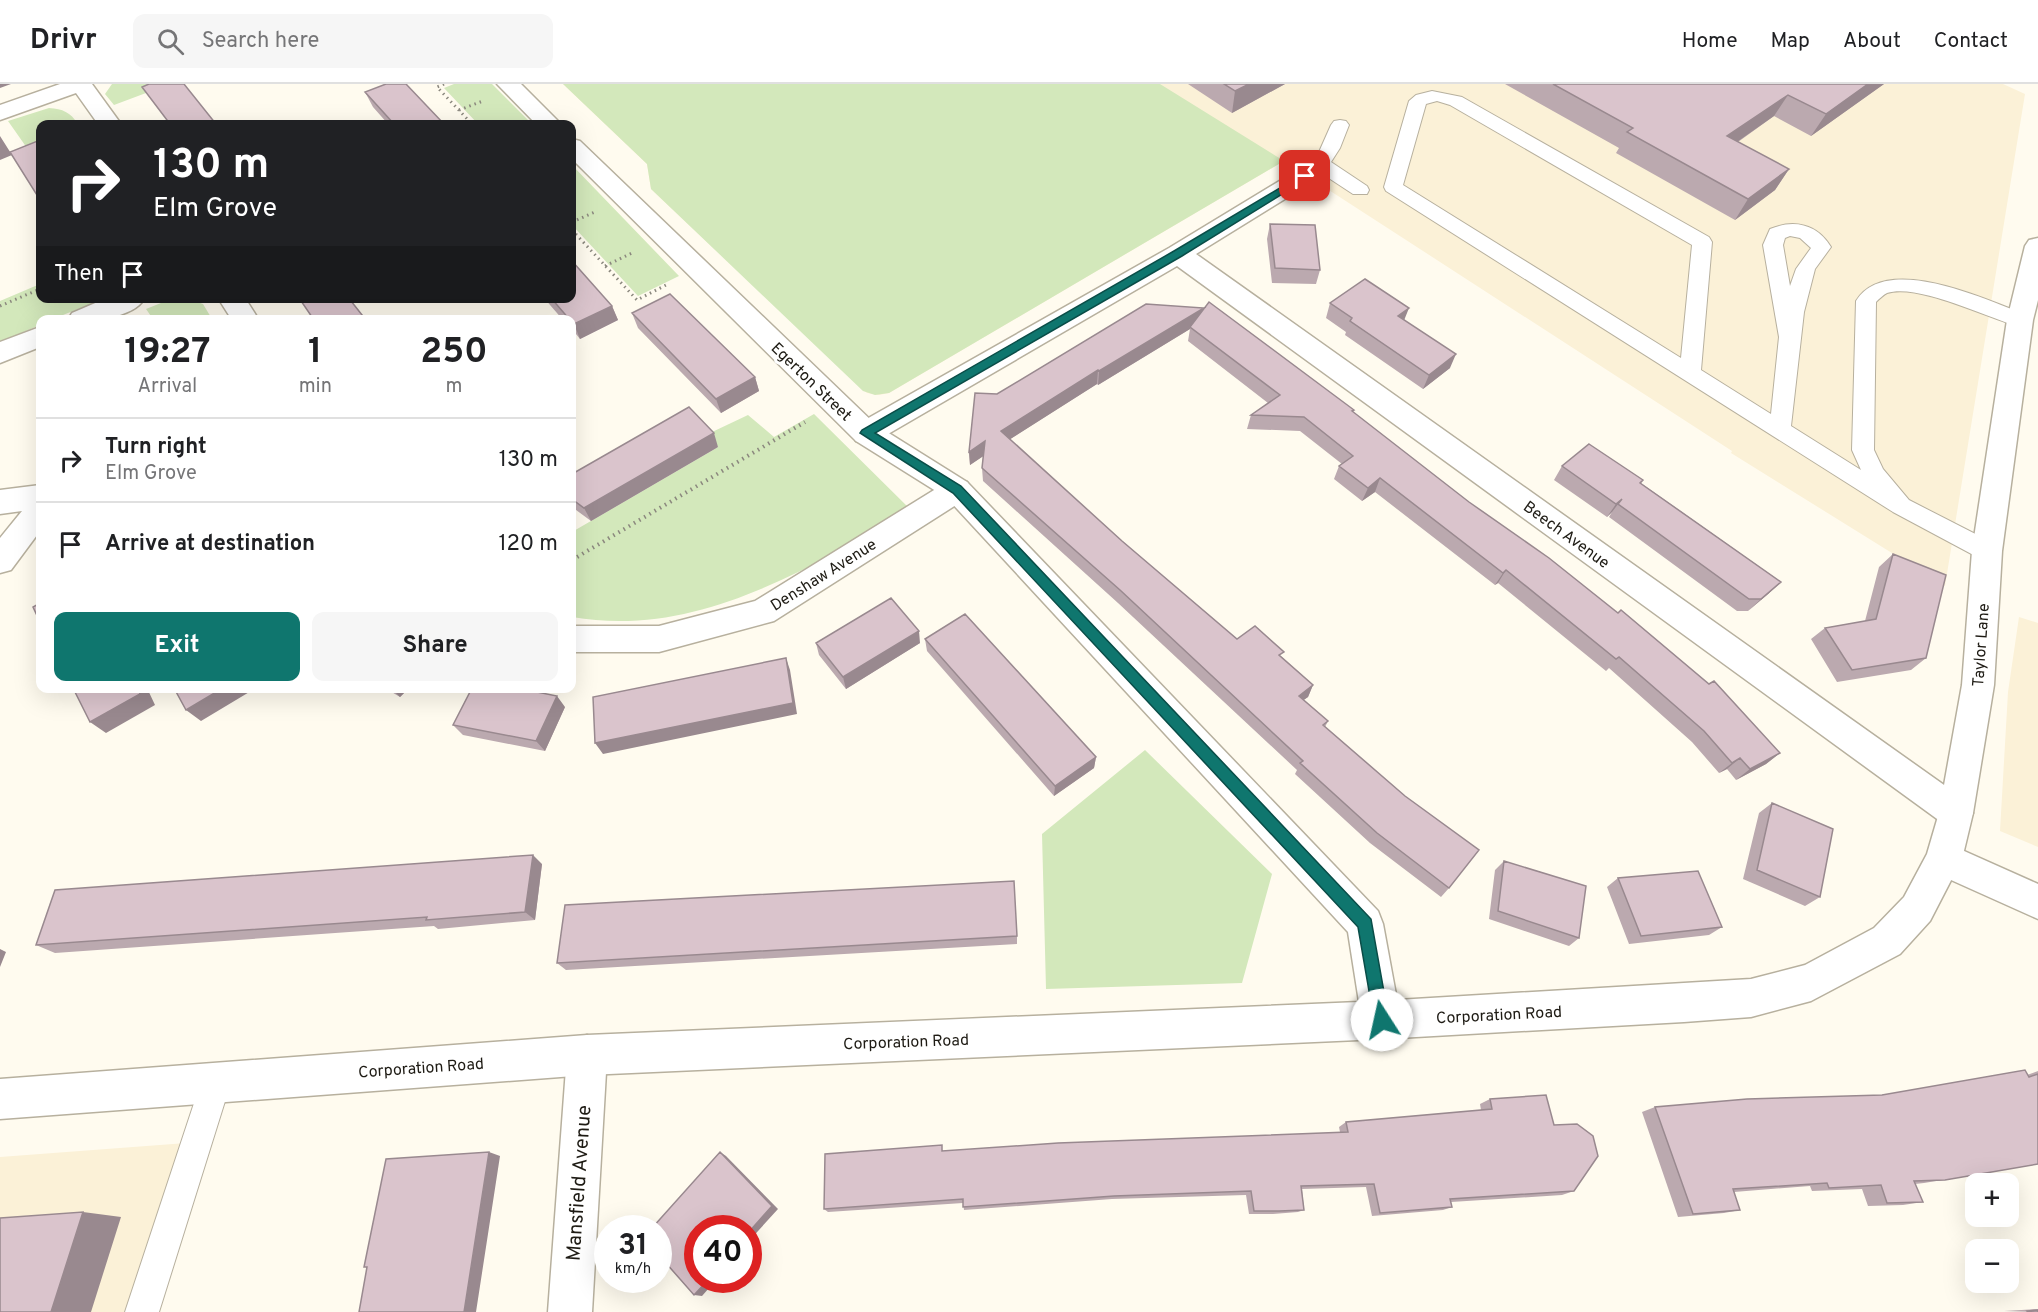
<!DOCTYPE html>
<html lang="en">
<head>
<meta charset="utf-8">
<style>
	body { margin:0; font-family:Overpass,sans-serif; background:#f6f6f6; color:#202124; height:100vh; display:flex; flex-direction:column; font-size:22px; white-space:nowrap }
	* { box-sizing:border-box; margin:0 }
	p { font-size:20px; color:#757577 }
	.icon { flex:none; width:33px; height:33px; fill:none; stroke:currentColor; stroke-width:2; stroke-linecap:round; stroke-linejoin:round }
	.map { position:relative; flex:1; overflow:hidden }
	.sheet { position:absolute; left:36px; top:231px; width:540px; height:378px; display:flex; flex-direction:column; background:#fff; border-radius:12px; box-shadow:0 6px 24px #0002 }
	.sheet>* { flex:none }
	.hud { position:absolute; left:36px; top:36px; width:540px; height:183px; border-radius:12px; box-shadow:0 6px 24px #0002; background:#202124; color:#fff; overflow:hidden }
	.tools { position:absolute; left:1965px; top:1089px; display:grid; gap:12px }
	.tools a { display:grid; place-items:center; width:54px; height:54px; border-radius:12px; background:#fff; box-shadow:0 6px 24px #0002; font-size:30px }
	.speed { position:absolute; left:594px; top:1131px; display:flex; gap:12px; font-size:30px; font-weight:700; text-align:center }
	.speed>* { display:grid; place-content:center; width:78px; height:78px; border-radius:50%; background:#fff; box-shadow:0 6px 24px #0002; line-height:1 }
	.speed small { font-size:15px; font-weight:400 }
	.speed .limit { border:9px solid #d22; background:#fff; color:#111 }
	.pin { position:absolute; display:grid; place-items:center; width:51px; height:51px; color:#fff; margin:-26px; border-radius:12px; box-shadow:0 3px 9px #0006 }
	.me { position:absolute; width:66px; margin:-33px; rotate:350deg; stroke-linejoin:round; filter:drop-shadow(0 0 4px #0008) }
	.turn { display:flex; align-items:center; gap:21px; height:126px; padding:0 18px; font-size:27px }
	.turn .icon { width:78px; height:78px; stroke-width:2.5 }
	.turn b { display:block; font-size:42px; line-height:51px }
	.then { display:flex; align-items:center; height:57px; padding:0 18px; background:#0003; gap:12px; font-size:22px }
	.eta { display:flex; justify-content:space-evenly; align-items:center; height:102px; text-align:center }
	.eta b { font-size:36px; font-weight:700; line-height:42px }
	.primary-button { display:flex; gap:12px; margin-top:auto; padding:12px 18px }
	.primary-button a { flex:1; height:69px; border-radius:12px; background:#0f766e; color:#fff; font-size:24px; font-weight:700; line-height:69px; text-align:center }
	.primary-button a+a { background:#f6f6f6; color:#202124 }
	ul { padding:0; list-style:none }
	li { display:flex; align-items:center; gap:18px; height:84px; padding:0 18px; border-top:2px solid #e0e0e0 }
	li div { flex:1 }
	li b { display:block; font-size:22px }
	li em { font-style:normal }
	header { display:flex; align-items:center; gap:36px; box-sizing:border-box; height:84px; padding:0 30px; background:#fff; border-bottom:2px solid #e0e0e0 }
	header strong { font-size:28px }
	nav { display:flex; gap:33px; margin-inline-start:auto; font-size:21px }
	.search { width:420px; height:54px; background:#f6f6f6; display:flex; align-items:center; gap:15px; box-sizing:border-box; padding:0 21px; border-radius:12px; color:#757577; font-size:22px }
	.map>svg:first-child { display:block }
</style>
</head>
<body>
<header>
<strong>Drivr</strong>
<div class="search"><svg class="icon" aria-label="search" viewBox="0 0 24 24"><circle cx="10" cy="10" r="6"/><path d="M15 15l6 6"/></svg>Search here</div>
<nav><a>Home</a><a>Map</a><a>About</a><a>Contact</a></nav>
</header>
<div class="map">
<svg width="2038" height="1228" viewBox="0 0 2038 1228">
	<rect width="100%" height="100%" fill="#fffbef"/>
	<path fill="#fbf1d7" d="M 563,0 L 2003,0 L 2025,10 L 1945,502 L 1731,369 L 1732,367 L 1284,77 L 889,309 L 879,311 L 867,309 L 651,105 L 647,80 Z
		M 2019,533 L 2038,539 L 2038,763 L 2000,747 L 2008,608 Z
		M 213,1057 L 156,1228 L 0,1228 L 0,1073 Z"/>
	<path fill="#d3e8bb" d="M 112,0 L 170,0 L 114,21 L 105,10 Z
		M 454,0 L 492,0 L 532,40 L 478,40 L 444,4 Z
		M 563,0 L 1160,0 L 1284,77 L 889,309 L 875,311 L 863,307 L 651,105 L 647,80 Z
		M 49,24 C 63,25 70,28 78,40 L 40,40 L 40,59 L 27,64 L 8,37 Z
		M 572,81 L 679,192 L 638,212 L 572,141 Z
		M 40,200 L 40,214 L 103,215 L 53,235 L 40,236 L 40,241 L 0,258 L 0,217 Z
		M 192,216 L 203,220 L 212,235 L 153,235 L 146,225 L 166,217 Z
		M 814,330 L 912,427 C 807,484 697,555 572,533 L 572,448 L 718,363 L 710,349 L 748,331 L 774,353 Z
		M 1145,666 L 1272,790 L 1242,899 L 1046,905 L 1042,750 Z"/>
	<g fill="none" stroke-linecap="round" stroke-linejoin="round">
		<defs>
			<path id="lane" d="M 1432,7 L 1462,13 L 1709,153 L 1712,158 L 1701,286 L 1771,330 L 1779,253 L 1763,161 L 1770,145 C 1794,135 1817,140 1831,163 L 1815,185 L 1804,228 L 1791,342 L 1861,386 L 1852,366 L 1856,217 C 1886,168 1986,216 2027,231 L 2030,236 L 2027,241 L 2020,243 C 1988,234 1918,199 1887,209 C 1883,211 1879,215 1876,218 L 1874,366 L 1883,385 L 1909,416 L 1995,460 L 1999,467 L 1995,474 L 1987,476 L 1979,474 L 1893,428 L 1386,107 L 1384,103 L 1409,17 L 1416,11 ZM 1437,17 L 1450,21 L 1692,161 L 1681,274 L 1403,101 L 1426,20 ZM 1790,152 L 1800,154 L 1811,164 L 1796,185 L 1790,202 L 1783,161 L 1785,154 Z
				M 1340,36 L 1346,37 L 1349,41 L 1340,64 L 1331,78 L 1367,102 L 1369,106 L 1367,110 L 1353,110 L 1321,89 L 1305,98 L 1298,96 L 1296,92 L 1319,68 L 1331,41 L 1334,37 Z
				M 216,983 L 227,987 L 231,998 L 159,1228 L 125,1228 L 201,998 L 205,987 Z"/>
			<path id="street" d="M 60,0 L 92,0 L 121,40 L 98,40 L 76,9 L 0,36 L 0,21 Z
				M 1305,84 L 1314,87 L 1317,92 L 1314,97 L 1196,170 L 1968,718 L 1973,729 L 1968,740 L 1956,745 L 1944,740 L 1177,182 L 876,357 L 866,360 L 856,357 L 852,349 L 856,341 L 1169,164 L 1296,87 Z
				M 107,214 L 145,214 C 132,236 90,236 68,236 L 72,229 Z
				M 218,214 L 245,214 L 259,236 L 232,236 Z
				M 40,243 L 40,263 L 0,279 L 0,258 Z
				M 957,395 L 967,398 L 972,406 L 967,414 L 774,537 L 659,568 L 572,568 L 572,542 L 659,542 L 755,517 L 947,398 Z
				M 40,401 L 40,447 L 11,486 L 0,489 L 0,454 L 22,427 L 0,430 L 0,406 Z
				M 1944,758 L 2038,800 L 2038,835 L 1931,787 L 1926,775 L 1931,763 Z
				M 587,951 L 601,957 L 607,971 L 592,1228 L 548,1228 L 567,971 L 573,957 Z"/>
			<path id="secondary" d="M 497,0 L 521,0 L 561,40 L 536,40 Z
				M 572,55 L 580,57 L 876,341 L 967,398 L 1378,827 L 1383,840 L 1397,916 L 1751,895 L 1805,881 L 1874,844 L 1904,813 L 1927,770 L 1939,729 L 1962,601 L 1972,467 L 2007,236 L 2025,162 L 2029,156 L 2038,154 L 2038,216 L 2033,236 L 2002,467 L 1994,601 L 1973,729 L 1962,775 L 1930,837 L 1900,870 L 1811,917 L 1751,933 L 1684,938 L 1381,955 L 587,991 L 0,1035 L 0,995 L 587,951 L 1359,918 L 1348,848 L 947,414 L 856,357 L 572,75 Z"/>
		</defs>
		<use href="#lane" stroke="#b7b09e" stroke-width="2"/>
		<use href="#street" stroke="#b7b09e" stroke-width="3"/>
		<use href="#secondary" stroke="#b7b09e" stroke-width="3"/>
		<path stroke="#8b887e" stroke-width="3" stroke-dasharray="1.5 4" stroke-linecap="butt" d="M 444,0 L 437,3 L 472,40
			M 459,26 L 483,17
			M 572,138 L 595,128
			M 572,146 L 637,216 L 666,201
			M 605,182 L 634,168
			M 0,222 L 40,205"/>
		<path stroke="#8b887e" stroke-width="4" stroke-dasharray="1.5 4.5" stroke-linecap="butt" d="M 572,476 L 805,338"/>
		<use href="#lane" fill="#fff" fill-rule="evenodd"/>
		<use href="#street" fill="#fff" fill-rule="evenodd"/>
		<use href="#secondary" fill="#fff" fill-rule="evenodd"/>
	</g>
	<path fill="#bba9af" d="M 1188,0 L 1285,0 L 1232,29 Z
		M 1505,0 L 1884,0 L 1811,52 L 1774,32 L 1738,58 L 1789,85 L 1775,106 L 1735,136 L 1616,69 L 1619,64 Z
		M 365,8 L 444,40 L 388,40 L 373,23 Z
		M 1270,140 L 1320,186 L 1316,200 L 1272,199 L 1267,155 Z
		M 544,214 L 572,214 L 612,222 L 618,236 L 580,255 L 572,245 L 572,236 L 563,236 Z
		M 1330,219 L 1450,284 L 1423,305 L 1345,251 L 1346,248 L 1326,234 Z
		M 1204,224 L 1204,225 L 1353,328 L 1780,669 L 1766,680 L 1736,696 L 1727,685 L 1719,689 L 1692,658 L 1609,584 L 1606,587 L 1498,499 L 1495,501 L 1375,408 L 1362,417 L 1334,395 L 1339,382 L 1342,380 L 1300,347 L 1247,345 L 1251,331 L 1268,319 L 1188,257 L 1190,245 L 1098,301 L 1097,300 L 1010,355 L 1122,457 L 1237,555 L 1282,573 L 1313,601 L 1308,613 L 1303,616 L 1328,637 L 1325,643 L 1449,804 L 1441,813 L 1370,759 L 1295,690 L 1297,686 L 1118,519 L 983,397 L 982,384 L 983,372 L 970,381 L 969,368 L 997,310 Z
		M 632,229 L 755,293 L 759,307 L 721,329 L 638,244 Z
		M 718,363 L 591,437 L 572,423 L 572,390 Z
		M 1562,382 L 1643,396 L 1641,399 L 1781,498 L 1768,510 L 1748,527 L 1737,527 L 1609,433 L 1612,428 L 1607,433 L 1554,396 Z
		M 1893,470 L 1926,574 L 1911,586 L 1837,598 L 1811,555 L 1825,544 L 1865,537 L 1879,483 Z
		M 925,555 L 1096,673 L 1094,684 L 1054,712 L 927,567 Z
		M 816,559 L 920,559 L 846,605 L 819,571 Z
		M 385,604 L 409,604 L 400,613 Z
		M 565,623 L 545,667 L 463,651 L 453,641 Z
		M 1772,719 L 1820,813 L 1805,822 L 1743,795 L 1759,729 Z
		M 1504,777 L 1579,854 L 1569,862 L 1489,835 L 1495,786 Z
		M 542,780 L 535,836 L 438,845 L 434,842 L 55,869 L 36,861 Z
		M 1618,794 L 1722,843 L 1709,851 L 1629,860 L 1607,803 Z
		M 1017,852 L 1017,860 L 566,886 L 557,879 Z
		M 2038,987 L 2038,1080 L 1924,1099 L 1915,1100 L 1923,1118 L 1903,1121 L 1868,1122 L 1862,1105 L 1812,1107 L 1810,1102 L 1734,1108 L 1740,1126 L 1724,1129 L 1678,1133 L 1642,1028 L 1655,1023 L 1882,1011 L 2027,991 Z
		M 1490,1015 L 1574,1107 L 1562,1111 L 1451,1118 L 1452,1123 L 1443,1126 L 1372,1132 L 1366,1103 L 1302,1105 L 1304,1126 L 1298,1128 L 1273,1130 L 1249,1130 L 1246,1111 L 1112,1115 L 964,1126 L 963,1119 L 828,1128 L 824,1125 L 1340,1048 L 1339,1043 L 1346,1038 L 1481,1026 L 1480,1020 Z
		M 2038,1225 L 2038,1228 L 2004,1227 Z"/>
	<path fill="#99898f" d="M 0,0 L 11,0 L 0,4 Z
		M 1249,0 L 1285,0 L 1232,29 L 1235,7 Z
		M 1868,0 L 1884,0 L 1811,52 L 1826,30 Z
		M 1788,11 L 1774,32 L 1714,74 L 1727,52 Z
		M 0,52 L 12,71 L 0,76 Z
		M 1789,85 L 1775,106 L 1735,136 L 1748,115 Z
		M 612,222 L 618,236 L 580,255 L 574,240 Z
		M 1204,224 L 1202,238 L 1190,243 L 1190,245 L 1098,301 L 1099,287 Z
		M 1409,224 L 1403,239 L 1398,232 Z
		M 1456,270 L 1450,284 L 1423,305 L 1429,291 Z
		M 1098,286 L 1097,300 L 1001,361 L 1001,347 Z
		M 755,293 L 759,307 L 721,329 L 716,315 Z
		M 714,349 L 718,363 L 591,437 L 584,424 Z
		M 985,357 L 985,371 L 970,381 L 969,368 Z
		M 1380,394 L 1375,408 L 1362,417 L 1368,404 Z
		M 1622,415 L 1612,428 L 1607,433 L 1616,420 Z
		M 1506,486 L 1498,499 L 1495,501 L 1503,489 Z
		M 1781,498 L 1768,510 L 1748,527 L 1761,515 Z
		M 919,547 L 920,559 L 846,605 L 843,593 Z
		M 786,574 L 790,586 L 797,630 L 603,670 L 595,659 Z
		M 1313,601 L 1308,613 L 1294,623 L 1299,612 Z
		M 137,604 L 147,604 L 155,621 L 106,649 L 90,638 Z
		M 223,604 L 256,604 L 201,637 L 186,626 Z
		M 391,604 L 409,604 L 400,613 Z
		M 557,612 L 565,623 L 545,667 L 536,657 Z
		M 1780,669 L 1766,680 L 1736,696 L 1750,685 Z
		M 1096,673 L 1094,684 L 1054,712 L 1055,702 Z
		M 1740,674 L 1727,685 L 1719,689 L 1732,679 Z
		M 533,771 L 542,780 L 535,836 L 525,828 Z
		M 0,865 L 6,868 L 0,883 Z
		M 489,1068 L 500,1072 L 476,1228 L 464,1228 Z
		M 720,1068 L 726,1072 L 778,1125 L 748,1158 L 748,1149 Z
		M 83,1128 L 121,1133 L 91,1228 L 51,1228 Z
		M 708,1196 L 716,1196 L 702,1212 L 694,1211 Z"/>
	<path fill="#dac4cc" stroke="#99898f" stroke-width="1.5" d="M 149,0 L 184,0 L 216,40 L 170,40 L 142,3 Z
		M 386,0 L 406,0 L 444,40 L 394,40 L 365,8 Z
		M 1224,0 L 1249,0 L 1235,7 Z
		M 1553,0 L 1868,0 L 1826,30 L 1788,11 L 1727,52 L 1789,85 L 1748,115 L 1627,48 L 1633,44 Z
		M 40,56 L 40,116 L 10,68 Z
		M 1270,140 L 1315,141 L 1320,186 L 1275,184 Z
		M 572,177 L 612,222 L 574,240 L 572,237 L 572,236 L 570,236 L 551,214 L 572,214 Z
		M 1365,195 L 1409,224 L 1398,232 L 1456,270 L 1429,291 L 1350,237 L 1352,234 L 1330,219 Z
		M 670,210 L 755,293 L 716,315 L 632,229 Z
		M 299,214 L 351,214 L 352,216 L 351,217 L 366,236 L 314,236 Z
		M 1209,218 L 1354,326 L 1352,327 L 1469,418 L 1549,474 L 1618,529 L 1621,526 L 1709,600 L 1714,597 L 1780,669 L 1750,685 L 1740,674 L 1732,679 L 1704,647 L 1619,573 L 1616,575 L 1506,486 L 1503,489 L 1380,394 L 1368,404 L 1339,382 L 1353,372 L 1304,333 L 1251,331 L 1280,311 L 1190,243 Z
		M 1146,220 L 1204,224 L 1099,287 L 1098,286 L 1001,347 L 1122,457 L 1237,555 L 1255,542 L 1284,568 L 1279,571 L 1313,601 L 1299,612 L 1328,637 L 1323,641 L 1405,712 L 1479,766 L 1449,804 L 1377,749 L 1300,679 L 1303,677 L 1120,506 L 982,384 L 985,357 L 969,368 L 975,309 L 997,310 Z
		M 689,323 L 714,349 L 584,424 L 572,415 L 572,390 Z
		M 1589,360 L 1643,396 L 1640,399 L 1781,498 L 1761,515 L 1749,515 L 1618,420 L 1622,415 L 1616,420 L 1562,382 Z
		M 1893,470 L 1946,491 L 1926,574 L 1852,586 L 1825,544 L 1876,535 Z
		M 891,514 L 919,547 L 843,593 L 816,559 Z
		M 40,519 L 40,538 L 33,523 Z
		M 965,530 L 1096,673 L 1055,702 L 925,555 Z
		M 786,574 L 793,619 L 595,659 L 593,613 Z
		M 73,604 L 137,604 L 140,610 L 90,638 Z
		M 174,604 L 223,604 L 186,626 Z
		M 472,604 L 517,604 L 557,612 L 536,657 L 453,641 Z
		M 1772,719 L 1833,745 L 1820,813 L 1757,786 Z
		M 533,771 L 525,828 L 426,836 L 427,833 L 36,861 L 55,806 Z
		M 1504,777 L 1586,802 L 1579,854 L 1498,827 Z
		M 1698,787 L 1722,843 L 1641,852 L 1618,794 Z
		M 1014,797 L 1017,852 L 557,879 L 565,821 Z
		M 2025,986 L 2029,993 L 2038,990 L 2038,1080 L 1945,1096 L 1914,1097 L 1923,1118 L 1887,1119 L 1881,1101 L 1829,1104 L 1827,1099 L 1733,1105 L 1740,1126 L 1693,1130 L 1655,1023 L 1747,1015 L 1882,1011 Z
		M 1546,1011 L 1554,1041 L 1577,1040 L 1593,1052 L 1598,1072 L 1574,1107 L 1450,1115 L 1452,1123 L 1380,1129 L 1374,1100 L 1301,1102 L 1304,1126 L 1279,1127 L 1254,1127 L 1251,1107 L 1114,1112 L 963,1123 L 963,1115 L 824,1125 L 825,1070 L 942,1061 L 942,1067 L 1058,1059 L 1348,1048 L 1346,1038 L 1492,1025 L 1490,1015 Z
		M 489,1068 L 464,1228 L 359,1228 L 367,1183 L 364,1183 L 386,1075 Z
		M 720,1068 L 772,1122 L 748,1149 L 748,1144 L 698,1144 L 698,1196 L 708,1196 L 694,1211 L 658,1170 L 658,1144 L 652,1144 Z
		M 83,1128 L 51,1228 L 0,1228 L 0,1134 Z
		M 2038,1226 L 2038,1228 L 2028,1228 L 2027,1227 Z"/>
	<path fill="#0f766e" stroke="#0a4d48" stroke-width="1.5" d="M 1305,89 L 1308,90 L 1308,94 L 1182,172 L 875,349 L 961,402 L 1371,835 L 1389,936 L 1387,942 L 1382,944 L 1376,942 L 1374,936 L 1358,843 L 953,409 L 860,349 L 862,346 L 1174,167 Z"/>
	<g text-anchor="middle" stroke-width="6" stroke-linejoin="round" paint-order="stroke">
		<g font-size="16" fill="#1e1b14" stroke="#fff">
			<text transform="translate(812 297) rotate(44)" y="6">Egerton Street</text>
			<text transform="translate(1567 450) rotate(36)" y="6">Beech Avenue</text>
			<text transform="translate(823 490) rotate(-32)" y="6">Denshaw Avenue</text>
			<text transform="translate(1980 561) rotate(-86)" y="6">Taylor Lane</text>
			<text transform="translate(1499 930) rotate(-3)" y="6">Corporation Road</text>
			<text transform="translate(906 957) rotate(-2)" y="6">Corporation Road</text>
			<text transform="translate(421 983) rotate(-4)" y="6">Corporation Road</text>
		</g>
		<g font-size="20" fill="#1e1b14" stroke="#fff">
			<text transform="translate(578 1099) rotate(-86)" y="7">Mansfield Avenue</text>
		</g>
	</g>
</svg>
<div class="tools">
<a>+</a>
<a>−</a>
</div>
<div class="speed"><div>31<small>km/h</small></div><div class="limit">40</div></div>
<div class="pin" style="left:1305px;top:92px;background:#d93025"><svg class="icon" aria-label="arrive" viewBox="0 0 24 24"><path d="M6 21V4h12l-3 4 3 4H6"/></svg></div>
<svg class="me" style="left:1382px;top:936px" viewBox="-20 -20 40 40"><circle r="19" fill="#fff"/><path d="M0-13L10 11 0 6-10 11z" fill="#0f766e"/></svg>
<div class="hud">
<div class="turn"><svg class="icon" aria-label="right" viewBox="0 0 24 24"><path d="M7 20v-9h11M14 6l5 5-5 5"/></svg><div><b>130 m</b>Elm Grove</div></div>
<div class="then">Then<svg class="icon" aria-label="arrive" viewBox="0 0 24 24"><path d="M6 21V4h12l-3 4 3 4H6"/></svg></div>
</div>
<section class="sheet">
<div class="eta">
<div><b>19:27</b><p>Arrival</p></div>
<div><b>1</b><p>min</p></div>
<div><b>250</b><p>m</p></div>
</div>
<ul>
<li><svg class="icon" aria-label="right" viewBox="0 0 24 24"><path d="M7 20v-9h11M14 6l5 5-5 5"/></svg><div><b>Turn right</b><p>Elm Grove</p></div><em>130 m</em></li>
<li><svg class="icon" aria-label="arrive" viewBox="0 0 24 24"><path d="M6 21V4h12l-3 4 3 4H6"/></svg><div><b>Arrive at destination</b></div><em>120 m</em></li>
</ul>
<div class="primary-button"><a>Exit</a><a>Share</a></div>
</section>
</div>
</body>
</html>
